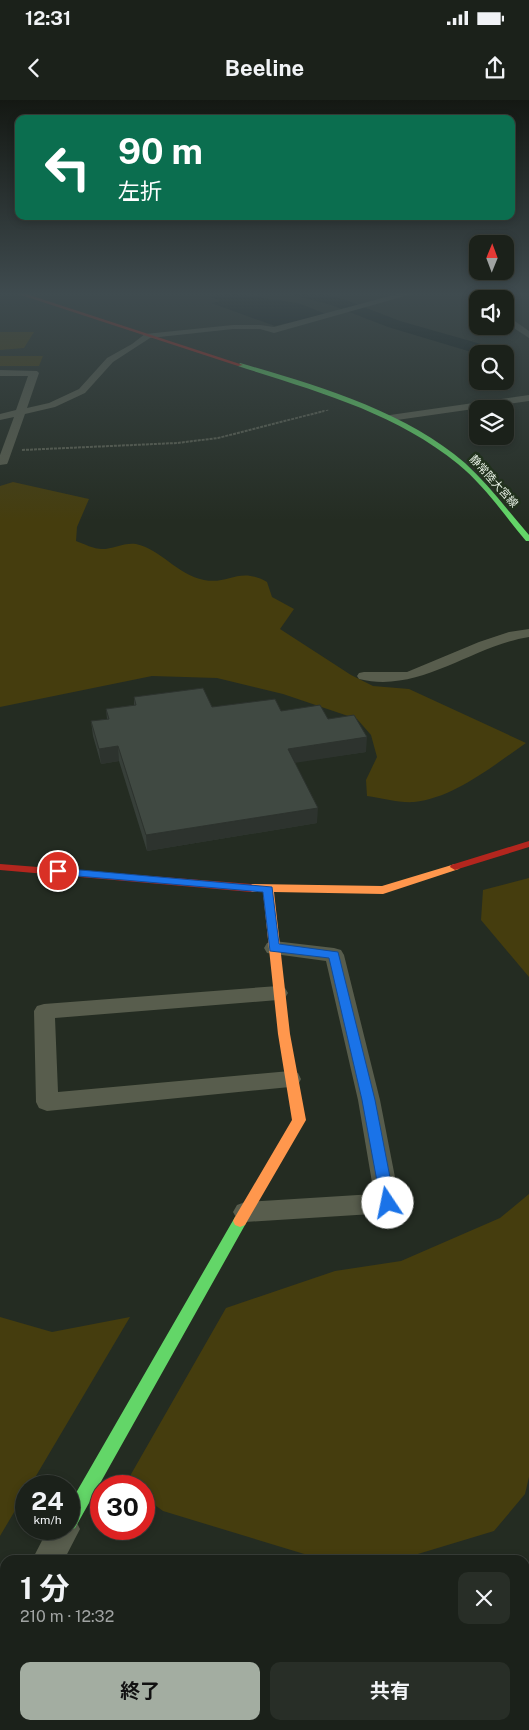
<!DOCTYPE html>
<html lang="ja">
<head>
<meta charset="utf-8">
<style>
	body { margin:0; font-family:"Public Sans","Noto Sans JP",sans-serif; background:#282e27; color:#f1f3f6; height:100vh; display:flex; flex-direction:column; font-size:19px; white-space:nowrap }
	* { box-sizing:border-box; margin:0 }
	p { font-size:16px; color:#a0a3a2 }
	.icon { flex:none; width:28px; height:28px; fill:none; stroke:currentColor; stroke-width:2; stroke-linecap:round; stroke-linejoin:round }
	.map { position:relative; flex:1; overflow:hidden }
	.side { position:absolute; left:0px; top:1455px; width:530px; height:175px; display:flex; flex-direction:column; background:#1b211a; border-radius:15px 15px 0 0; box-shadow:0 2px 8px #0003,0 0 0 1px #393e39 }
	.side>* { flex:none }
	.banner { position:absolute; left:15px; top:15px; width:500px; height:105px; border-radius:10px; box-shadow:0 2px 8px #0003,0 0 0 1px #393e39; background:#0b6e4f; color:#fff; overflow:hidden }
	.needle { width:32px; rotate:1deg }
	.tools { position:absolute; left:469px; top:135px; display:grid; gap:10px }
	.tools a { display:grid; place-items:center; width:45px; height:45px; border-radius:10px; background:#1b211a; box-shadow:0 2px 8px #0003,0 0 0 1px #393e39; font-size:25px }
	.speed { position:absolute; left:15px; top:1375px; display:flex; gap:10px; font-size:25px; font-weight:700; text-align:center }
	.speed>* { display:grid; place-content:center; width:65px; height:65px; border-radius:50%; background:#1b211a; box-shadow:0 2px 8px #0003,0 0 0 1px #393e39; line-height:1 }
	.speed small { font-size:12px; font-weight:400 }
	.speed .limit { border:8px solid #d22; background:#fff; color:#111 }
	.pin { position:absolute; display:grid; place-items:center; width:42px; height:42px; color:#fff; margin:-21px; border:2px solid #fff; border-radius:50%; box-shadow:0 1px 5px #0007 }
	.me { position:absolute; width:55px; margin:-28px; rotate:349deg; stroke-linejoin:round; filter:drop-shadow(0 0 4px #0008) }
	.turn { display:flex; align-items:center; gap:18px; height:105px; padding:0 20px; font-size:22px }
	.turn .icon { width:65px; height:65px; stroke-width:2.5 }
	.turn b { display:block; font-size:35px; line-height:42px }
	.round { display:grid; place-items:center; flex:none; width:52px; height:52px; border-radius:10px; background:#282e27 }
	.headline { display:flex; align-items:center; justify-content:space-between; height:85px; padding:0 20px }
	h1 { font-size:30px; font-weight:700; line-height:38px }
	.primary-button { display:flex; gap:10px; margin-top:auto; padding:10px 20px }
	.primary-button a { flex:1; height:58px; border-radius:10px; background:#a3ada1; color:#111; font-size:20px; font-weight:700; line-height:58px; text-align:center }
	.primary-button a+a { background:#282e27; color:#f1f3f6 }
	.status { display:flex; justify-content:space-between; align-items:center; height:35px; padding:0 25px; background:#1b211a; direction:ltr }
	.status svg { height:14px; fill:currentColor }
	header { display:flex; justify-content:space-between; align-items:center; height:65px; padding:0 20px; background:#1b211a; font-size:22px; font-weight:700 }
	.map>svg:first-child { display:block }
</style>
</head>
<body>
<div class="status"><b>12:31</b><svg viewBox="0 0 49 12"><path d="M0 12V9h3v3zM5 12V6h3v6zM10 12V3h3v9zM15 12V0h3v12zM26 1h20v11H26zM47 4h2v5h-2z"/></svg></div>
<header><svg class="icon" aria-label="back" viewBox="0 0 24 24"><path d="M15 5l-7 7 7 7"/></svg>Beeline<svg class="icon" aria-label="share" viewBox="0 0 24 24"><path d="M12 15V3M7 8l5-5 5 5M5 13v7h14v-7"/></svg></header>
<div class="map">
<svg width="529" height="1630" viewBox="0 0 529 1630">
	<rect width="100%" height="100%" fill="#242c22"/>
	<path fill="#453d0e" d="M 0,232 L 34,232 L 24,248 L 0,250 Z
		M 0,256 L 43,256 L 39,266 L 0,266 Z
		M 13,382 L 89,399 L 77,427 L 76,441 C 84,444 94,449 102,449 C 113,449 125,442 136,444 C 160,449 178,475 204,480 C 229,485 239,466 267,482 L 272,497 L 294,509 L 280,529 L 351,575 L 373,586 L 409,589 L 526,643 C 494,665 454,698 414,702 C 399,703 382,698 367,696 L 366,680 L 377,657 L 371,635 L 357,619 L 283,594 L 217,578 L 152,576 L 0,607 L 0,386 Z
		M 529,778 L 529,877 L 481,820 L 483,790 Z
		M 529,1094 L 529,1377 L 525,1394 L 494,1431 L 398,1460 L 324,1460 L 163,1411 L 144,1397 L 144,1386 L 130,1386 L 126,1383 L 226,1208 L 335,1171 L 401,1161 L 500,1118 Z
		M 0,1217 L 52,1232 L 130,1217 L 30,1386 L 26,1386 L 26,1392 L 0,1436 Z"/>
	<path fill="#081513" d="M 228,193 L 298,203 L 326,214 L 275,226 L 211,203 L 221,201 L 211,197 Z"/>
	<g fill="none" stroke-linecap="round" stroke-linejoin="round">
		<path fill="#081513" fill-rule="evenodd" d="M 291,192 L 318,192 L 343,199 L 400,221 L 502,250 L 505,254 L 478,254 L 388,227 L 331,205 L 293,195 Z"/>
		<path stroke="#5b6052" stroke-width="1" stroke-dasharray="2.5 1" stroke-linecap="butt" d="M 319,312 L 329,310"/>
		<path stroke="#5b6052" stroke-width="2" stroke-dasharray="3 1" stroke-linecap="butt" d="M 22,350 L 177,343 L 218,338 L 324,311"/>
		<path fill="#585d4d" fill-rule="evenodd" d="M 405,192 L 419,192 L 274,233 L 260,229 L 233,229 L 150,238 L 113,262 L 85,293 L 55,307 L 25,314 L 8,362 L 7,364 L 0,365 L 0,355 L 14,317 L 0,320 L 0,314 L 16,310 L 28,276 L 0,276 L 0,270 L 37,271 L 39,273 L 27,308 L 49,303 L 79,289 L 107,258 L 132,244 L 145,234 L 233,225 L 260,225 L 274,227 Z
			M 465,192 L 477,192 L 493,199 L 481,199 Z
			M 505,214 L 529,231 L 529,238 L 506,223 Z
			M 529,295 L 529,301 L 390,321 L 385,318 L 390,315 Z
			M 529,529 L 529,537 C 471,546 420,594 359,579 L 357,576 L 359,573 L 364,572 L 407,572 L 479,542 L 509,532 Z
			M 274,841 L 334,848 L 341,850 L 344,855 L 380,1000 L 400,1103 L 396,1110 L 388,1113 L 245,1122 L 237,1119 L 233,1112 L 237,1105 L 245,1102 L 374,1094 L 358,1000 L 326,861 L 267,853 L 264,848 L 267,843 Z
			M 278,886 L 285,888 L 288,893 L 285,898 L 278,900 L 55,918 L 58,992 L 290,971 L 298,973 L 301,979 L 298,985 L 290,987 L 47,1011 L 39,1008 L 36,1002 L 34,911 L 37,906 L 44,904 Z
			M 69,1416 L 75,1419 L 80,1429 L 64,1460 L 32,1460 L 48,1429 L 69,1429 Z
			M 5,1518 L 5,1557 L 0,1559 L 0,1520 Z
			M 0,1581 L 5,1583 L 5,1615 L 0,1613 Z
			M 529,1583 L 529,1616 L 525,1617 L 525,1584 Z
			M 41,1625 L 84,1625 L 86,1630 L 43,1630 Z
			M 420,1625 L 468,1625 L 466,1630 L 418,1630 Z"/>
		<path fill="#63d668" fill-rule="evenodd" d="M 240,263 C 316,285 405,311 465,363 C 489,385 508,411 529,435 L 529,441 L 526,441 C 504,415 485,386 458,364 C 395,312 315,291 238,266 Z
			M 240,1115 L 245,1117 L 247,1121 L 245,1125 L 75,1428 L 69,1431 L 64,1429 L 69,1429 L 69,1405 L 235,1117 Z"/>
		<path fill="#ff974d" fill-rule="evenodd" d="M 455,764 L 460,767 L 459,769 L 383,794 L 274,792 L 290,934 L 306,1020 L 245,1125 L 240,1127 L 235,1125 L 233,1121 L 235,1117 L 292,1020 L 278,934 L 263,792 L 251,792 L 246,788 L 251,784 L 382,786 Z"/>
		<path fill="#b3261e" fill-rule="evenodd" d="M 12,192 L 20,192 L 243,265 L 238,266 Z
			M 529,741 L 529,747 L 455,770 L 450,767 L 451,765 Z
			M 0,764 L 251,784 L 256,788 L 251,792 L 0,770 Z"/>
		<path stroke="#656a5d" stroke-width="2" stroke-dasharray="4 2" stroke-linecap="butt" d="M 525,192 L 529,194"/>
	</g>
	<path fill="#373f39" d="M 134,597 L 212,607 L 281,611 L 328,619 L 366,652 L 295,662 L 317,723 L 147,751 L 119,661 L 101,664 L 93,636 L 91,621 L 107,619 L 106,609 L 134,605 Z"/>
	<path fill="#2d332e" d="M 367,637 L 366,652 L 288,664 L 288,649 Z
		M 118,646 L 119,661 L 101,664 L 99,649 Z
		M 318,708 L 317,723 L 147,751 L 146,735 Z"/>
	<path fill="#404942" stroke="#2d332e" d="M 203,588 L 212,607 L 275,599 L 281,611 L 320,605 L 328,619 L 354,615 L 367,637 L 288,649 L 318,708 L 146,735 L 118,646 L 99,649 L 91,621 L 109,619 L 106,609 L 136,605 L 134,597 Z"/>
	<linearGradient id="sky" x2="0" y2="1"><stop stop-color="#141813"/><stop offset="0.46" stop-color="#3f4b4f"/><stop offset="1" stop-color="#3f4b4f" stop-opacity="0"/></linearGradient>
	<rect width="529" height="421" fill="url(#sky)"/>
	<path fill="#1a73e8" stroke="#114b97" d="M 58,768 L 272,787 L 279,844 L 338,852 L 375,1000 L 395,1103 L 393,1107 L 388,1109 L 383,1107 L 381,1103 L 362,1000 L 329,858 L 270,851 L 263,792 L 54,774 L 52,771 L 54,769 Z"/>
	<g text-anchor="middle" stroke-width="5" stroke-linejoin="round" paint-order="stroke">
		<g font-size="11" fill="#e8f2e5" stroke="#21311d">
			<text transform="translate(494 381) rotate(48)" y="4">静常陸大宮線</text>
		</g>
	</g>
</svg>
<div class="tools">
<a><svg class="needle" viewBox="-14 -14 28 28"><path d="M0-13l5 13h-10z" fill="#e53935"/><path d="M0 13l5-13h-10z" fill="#a0a3a2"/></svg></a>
<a><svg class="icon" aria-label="sound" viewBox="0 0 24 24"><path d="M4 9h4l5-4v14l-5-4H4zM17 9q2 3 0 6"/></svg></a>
<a><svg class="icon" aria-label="search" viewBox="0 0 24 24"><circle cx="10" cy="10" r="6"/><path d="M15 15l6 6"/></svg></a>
<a><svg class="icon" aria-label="layers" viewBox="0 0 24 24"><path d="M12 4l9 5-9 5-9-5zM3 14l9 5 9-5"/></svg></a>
</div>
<div class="speed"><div>24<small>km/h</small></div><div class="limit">30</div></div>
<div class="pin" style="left:58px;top:771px;background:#d93025"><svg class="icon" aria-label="arrive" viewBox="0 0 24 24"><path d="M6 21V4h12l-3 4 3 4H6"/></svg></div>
<svg class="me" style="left:388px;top:1103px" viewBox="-20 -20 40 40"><circle r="19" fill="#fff"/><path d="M0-13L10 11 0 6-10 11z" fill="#1a73e8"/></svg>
<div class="banner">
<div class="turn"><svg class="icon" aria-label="left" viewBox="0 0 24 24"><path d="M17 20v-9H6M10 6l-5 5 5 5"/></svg><div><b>90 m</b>左折</div></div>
</div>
<section class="side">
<div class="headline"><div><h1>1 分</h1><p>210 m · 12:32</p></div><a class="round"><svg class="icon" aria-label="close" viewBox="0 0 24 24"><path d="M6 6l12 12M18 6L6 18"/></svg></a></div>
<div class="primary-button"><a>終了</a><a>共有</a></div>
</section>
</div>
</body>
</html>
